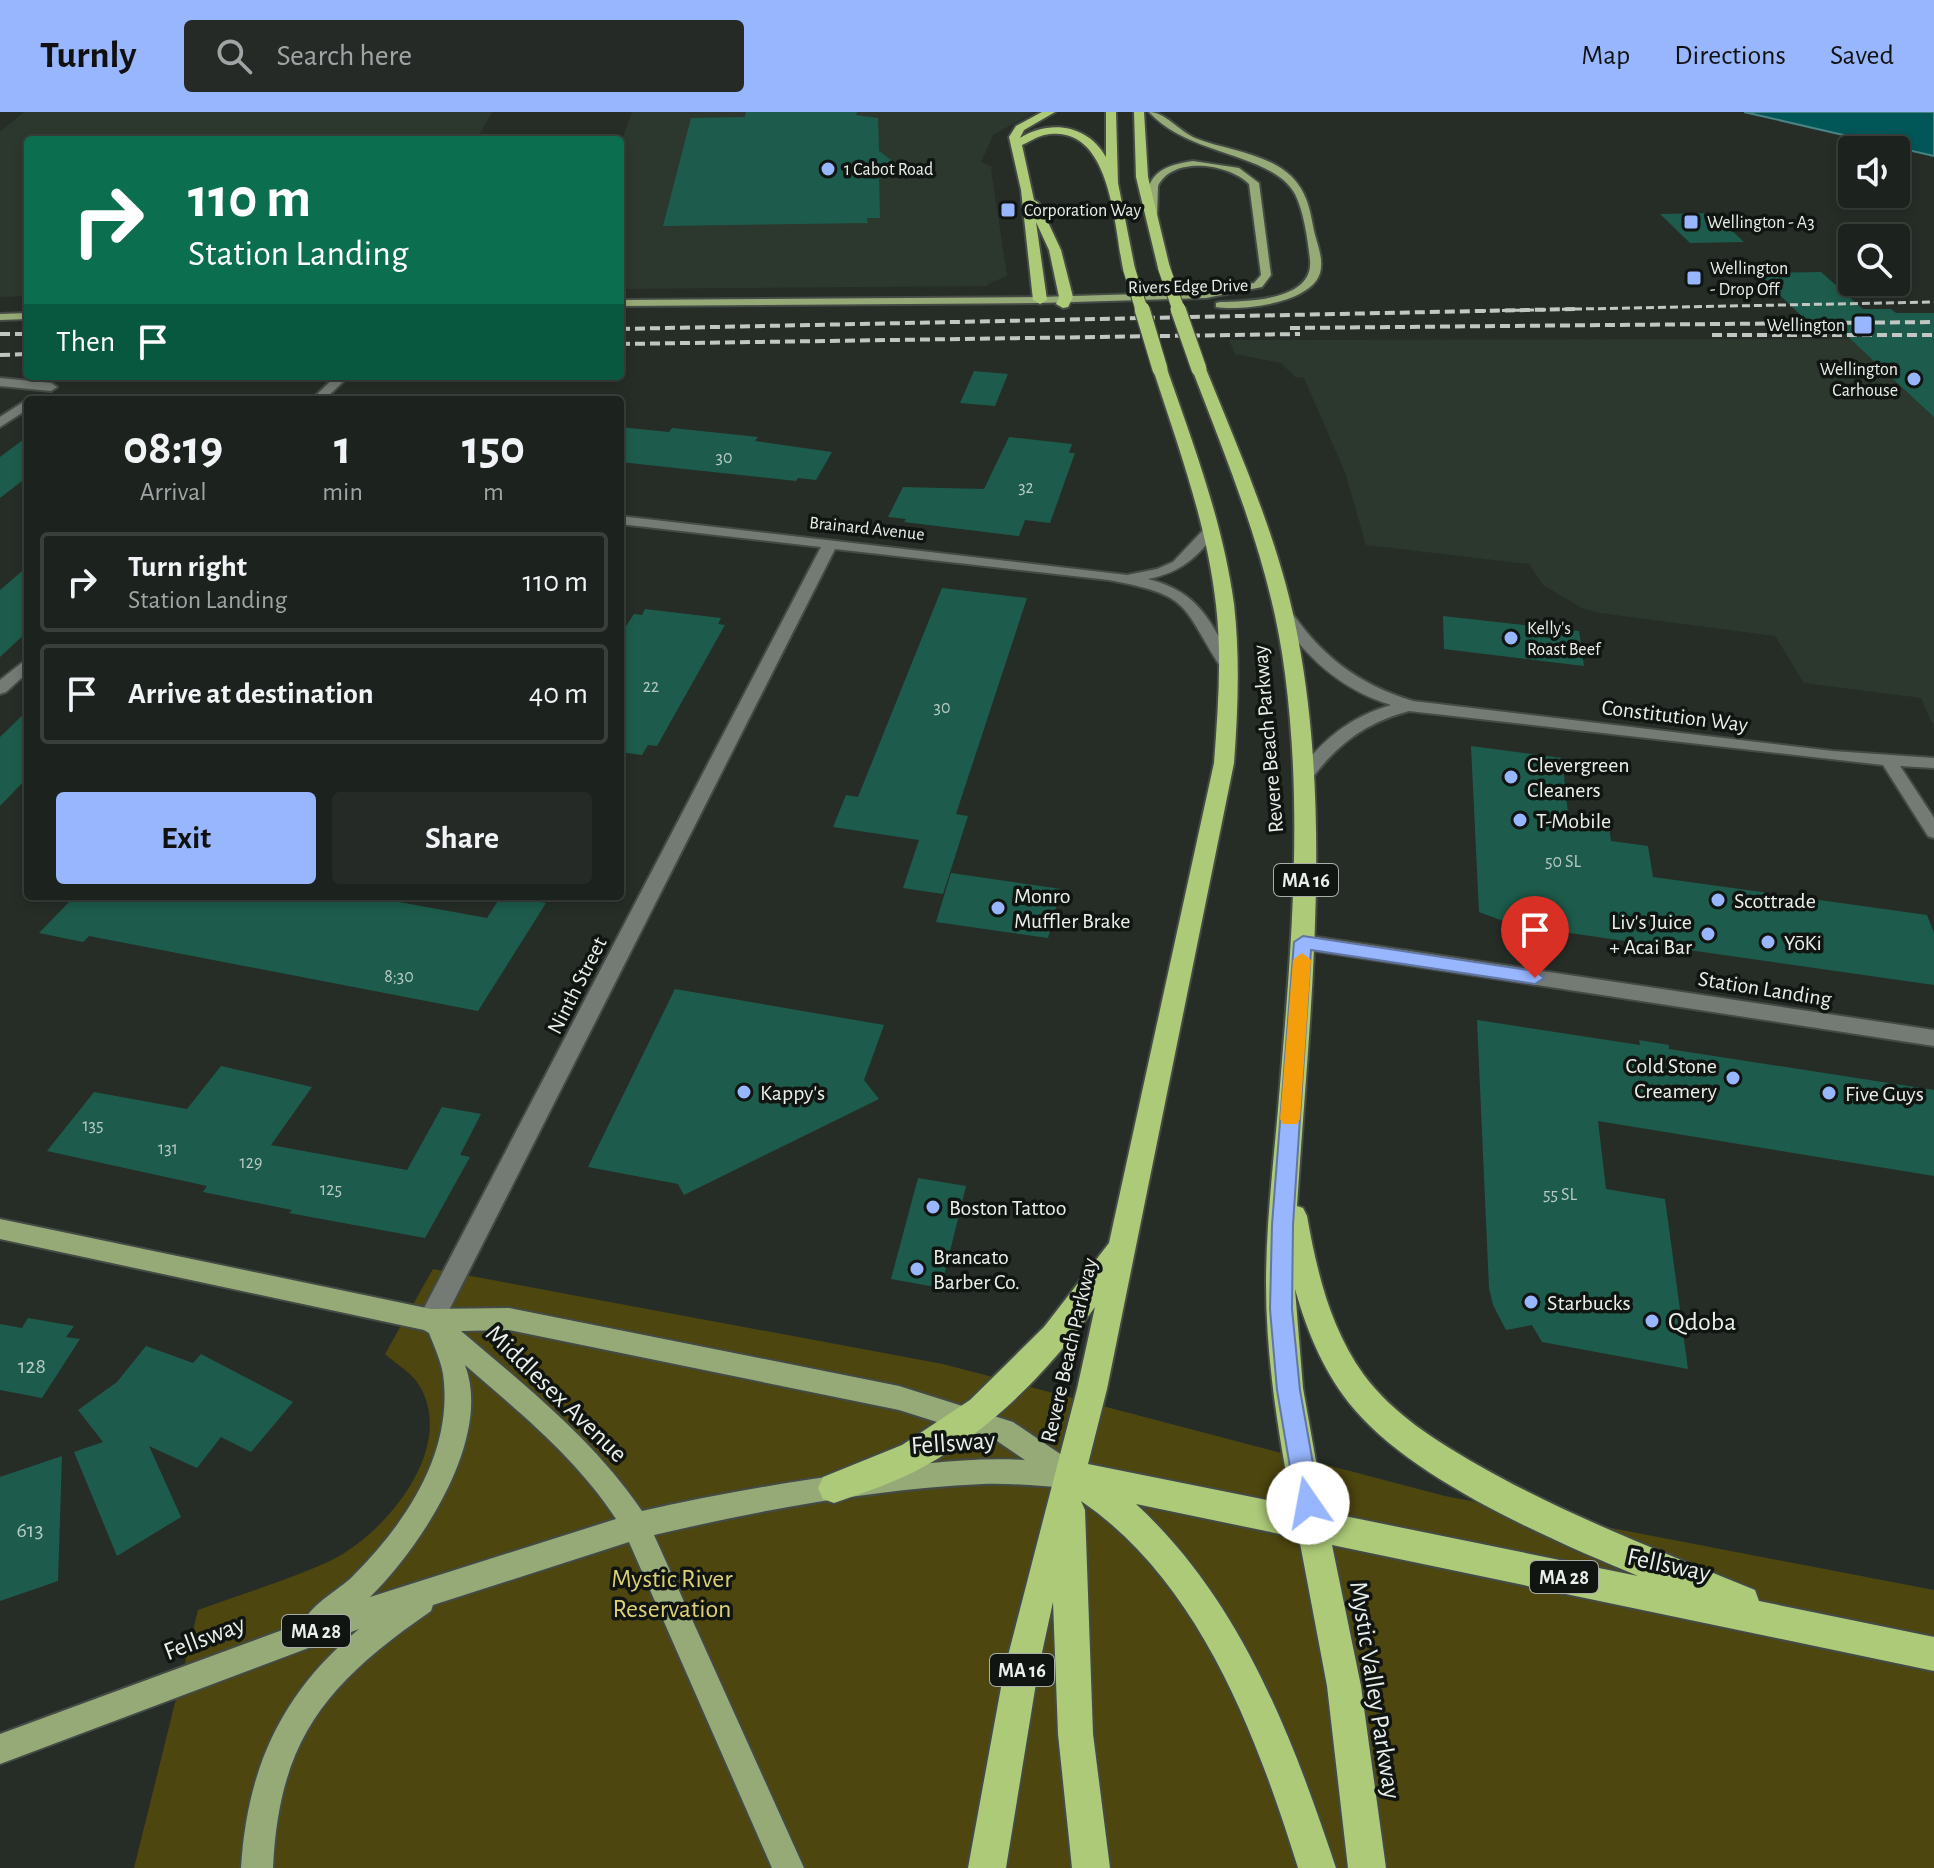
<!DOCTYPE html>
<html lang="en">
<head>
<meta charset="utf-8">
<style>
	body { margin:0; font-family:"Alegreya Sans",sans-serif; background:#252a26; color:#f1f3f6; height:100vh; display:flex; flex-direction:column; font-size:30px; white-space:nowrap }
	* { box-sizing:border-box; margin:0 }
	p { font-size:26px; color:#a0a4a4 }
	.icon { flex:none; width:44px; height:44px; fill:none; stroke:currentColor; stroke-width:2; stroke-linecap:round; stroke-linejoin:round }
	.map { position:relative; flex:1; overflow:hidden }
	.drawer { position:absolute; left:24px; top:284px; width:600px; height:504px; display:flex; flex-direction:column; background:#1c221d; border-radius:8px; box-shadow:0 4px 12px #0003,0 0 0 2px #3a3f3b }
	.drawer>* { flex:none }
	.hud { position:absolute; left:24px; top:24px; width:600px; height:244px; border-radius:8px; box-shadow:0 4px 12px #0003,0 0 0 2px #3a3f3b; background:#0b6e4f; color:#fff; overflow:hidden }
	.controls { position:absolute; left:1838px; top:24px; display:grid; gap:16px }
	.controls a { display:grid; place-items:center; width:72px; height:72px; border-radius:8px; background:#1c221d; box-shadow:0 4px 12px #0003,0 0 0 2px #3a3f3b; font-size:40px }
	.pin { position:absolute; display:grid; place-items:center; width:68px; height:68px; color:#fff; margin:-82px -34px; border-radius:50% 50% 50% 0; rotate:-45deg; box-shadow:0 0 8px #0007 }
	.pin .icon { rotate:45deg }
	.me { position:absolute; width:88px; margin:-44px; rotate:348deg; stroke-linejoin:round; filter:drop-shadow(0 0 6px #0008) }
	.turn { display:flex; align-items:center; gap:28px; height:168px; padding:0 32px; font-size:36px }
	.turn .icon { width:104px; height:104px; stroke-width:2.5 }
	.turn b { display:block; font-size:56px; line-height:68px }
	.then { display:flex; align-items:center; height:76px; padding:0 32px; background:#0003; gap:16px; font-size:30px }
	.eta { display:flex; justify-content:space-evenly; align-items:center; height:136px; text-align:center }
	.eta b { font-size:48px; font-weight:700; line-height:56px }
	.button { display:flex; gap:16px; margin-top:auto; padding:16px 32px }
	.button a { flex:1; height:92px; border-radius:8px; background:#97b6fd; color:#111; font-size:32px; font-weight:700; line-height:92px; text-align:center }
	.button a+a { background:#252a26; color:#f1f3f6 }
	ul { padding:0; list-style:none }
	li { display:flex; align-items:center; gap:24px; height:100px; margin:0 16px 12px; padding:0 16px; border:4px solid #3a3f3b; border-radius:8px }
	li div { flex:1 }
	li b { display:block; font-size:30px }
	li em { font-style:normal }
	header { display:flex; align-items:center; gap:48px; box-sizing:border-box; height:112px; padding:0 40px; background:#97b6fd; color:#111 }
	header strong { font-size:38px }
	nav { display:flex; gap:44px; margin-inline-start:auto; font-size:28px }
	.search { width:560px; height:72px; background:#252a26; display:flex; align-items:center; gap:20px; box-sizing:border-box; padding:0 28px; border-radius:8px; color:#a0a4a4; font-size:30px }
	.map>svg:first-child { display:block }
</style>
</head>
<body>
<header>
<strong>Turnly</strong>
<div class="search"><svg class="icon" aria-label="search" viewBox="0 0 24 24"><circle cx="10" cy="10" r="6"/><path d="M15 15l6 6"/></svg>Search here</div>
<nav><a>Map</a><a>Directions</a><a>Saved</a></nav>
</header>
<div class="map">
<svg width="1934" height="1756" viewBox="0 0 1934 1756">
	<rect width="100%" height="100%" fill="#262d27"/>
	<path fill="#2c382e" d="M 24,0 L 492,0 L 478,25 L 459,28 L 28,28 L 28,184 L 0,185 L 0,20 Z
		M 632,0 L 1035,0 L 993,23 L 981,50 L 993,55 L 991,57 L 1007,164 L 988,172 L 988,174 L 620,177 L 620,33 Z
		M 1934,227 L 1934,615 L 1921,586 L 1804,571 L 1775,524 L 1600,501 L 1582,496 L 1543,473 L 1529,452 L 1366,433 L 1345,360 L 1304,266 L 1295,265 L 1281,251 L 1235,242 L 1229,228 Z"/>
	<path fill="#4d460e" d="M 433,1157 L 943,1252 L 1445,1384 L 1934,1478 L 1934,1756 L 134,1756 L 198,1498 C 242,1482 288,1468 330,1449 C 386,1422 460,1333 417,1270 C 410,1260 395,1251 385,1242 Z"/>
	<path fill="#015657" stroke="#478483" stroke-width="2" d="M 1744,0 L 1934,0 L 1934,44 Z"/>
	<path fill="#1d5c4c" d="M 746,0 L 857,0 L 856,3 L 878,6 L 879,39 L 898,53 L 879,65 L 880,106 L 867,106 L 868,111 L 663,114 L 691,6 L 745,5 Z
		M 1713,101 L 1744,130 L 1690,131 L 1660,102 Z
		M 1821,160 L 1863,197 L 1891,197 L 1896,201 L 1934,201 L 1934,305 L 1843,220 L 1819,221 L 1757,161 Z
		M 974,259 L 1008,262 L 995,294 L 960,291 Z
		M 620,315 L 669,320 L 672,316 L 758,325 L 755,329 L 832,340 L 816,368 L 798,366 L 796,369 L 620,350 Z
		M 28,324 L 28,369 L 22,369 L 0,386 L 0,345 Z
		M 1009,325 L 1072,332 L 1069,341 L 1075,341 L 1050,411 L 1025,408 L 1019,424 L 904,410 L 906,407 L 888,405 L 903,375 L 984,377 Z
		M 28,454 L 28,519 L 0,545 L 0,478 Z
		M 942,476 L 1027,486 L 956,702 L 968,704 L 943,782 L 903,776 L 919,728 L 833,715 L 846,683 L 858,685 Z
		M 645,497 L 721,506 L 718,512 L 725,513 L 657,634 L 648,633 L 642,643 L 620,640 L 620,523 L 634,502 L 642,503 Z
		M 1443,504 L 1579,519 L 1584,554 L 1444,537 Z
		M 28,598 L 28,665 L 0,694 L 0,625 Z
		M 1471,634 L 1562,646 L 1568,702 L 1608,707 L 1611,729 L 1648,734 L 1653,765 L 1927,803 L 1934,821 L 1934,873 L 1514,813 L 1479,800 Z
		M 951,761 L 1061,777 L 1048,826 L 936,810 Z
		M 75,784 L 366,784 L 487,806 L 501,784 L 546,791 L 478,899 L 89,824 L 83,830 L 39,821 Z
		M 675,877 L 884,913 L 864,968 L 879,987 L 684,1083 L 678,1072 L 588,1055 Z
		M 1477,908 L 1640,933 L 1639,928 L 1669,933 L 1669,937 L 1934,978 L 1934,1064 L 1598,1009 L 1606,1077 L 1665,1087 L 1688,1257 L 1542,1230 L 1532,1213 L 1506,1218 L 1493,1193 L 1489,1176 Z
		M 221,954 L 312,975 L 271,1033 L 407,1058 L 442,995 L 481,1002 L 460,1043 L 470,1045 L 425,1126 L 289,1101 L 292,1098 L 203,1080 L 207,1074 L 47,1039 L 94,980 L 187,997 Z
		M 918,1066 L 966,1074 L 941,1176 L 891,1167 Z
		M 28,1206 L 74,1214 L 66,1225 L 80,1227 L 42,1286 L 0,1278 L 0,1212 L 22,1216 Z
		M 146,1234 L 193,1251 L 201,1242 L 293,1290 L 251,1340 L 221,1325 L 197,1356 L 149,1334 L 181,1405 L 117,1444 L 74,1340 L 103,1330 L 78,1298 L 117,1270 Z
		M 62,1344 L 58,1469 L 0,1489 L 0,1365 Z"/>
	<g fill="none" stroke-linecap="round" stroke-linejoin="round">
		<defs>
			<path id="minor" d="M 336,264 L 349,264 L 324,288 L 311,288 Z
				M 0,266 L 51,271 L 57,275 L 51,279 L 0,274 Z
				M 28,287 L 31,288 L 28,288 L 28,297 L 0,315 L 0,305 Z
				M 620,404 L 1127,463 L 1157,457 L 1173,450 L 1205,416 L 1210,415 L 1217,419 C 1198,445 1180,461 1148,467 C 1202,481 1209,510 1236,554 L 1234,557 L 1222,557 C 1180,492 1193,484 1109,468 L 835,437 L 440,1216 L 431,1219 L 422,1216 L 419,1208 L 422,1200 L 821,435 L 620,412 Z
				M 1283,493 L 1288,495 C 1320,543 1357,572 1413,589 L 1833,639 L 1934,646 L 1934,656 L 1900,654 L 1934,706 L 1934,726 L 1928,724 L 1883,653 L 1409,599 C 1365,611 1337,632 1310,669 L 1298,669 L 1295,665 L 1298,661 C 1323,627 1350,605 1391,593 C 1339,577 1303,543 1275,498 Z
				M 28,546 L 28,560 L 6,580 L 0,582 L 0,568 Z
				M 1303,823 L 1934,918 L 1934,934 L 1303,837 L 1293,830 Z"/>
			<path id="major" d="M 1149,0 C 1165,0 1179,19 1195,26 C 1225,38 1267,41 1291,64 C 1307,80 1310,97 1314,119 C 1317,132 1324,147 1320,161 C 1311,191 1243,199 1216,195 L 1216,191 L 1220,190 C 1247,189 1314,189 1310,148 C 1308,129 1304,100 1295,82 C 1273,41 1188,44 1149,0 Z
				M 1193,49 L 1239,56 L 1259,71 L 1271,163 L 1262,175 L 1206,186 L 1040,191 L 620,194 L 620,188 L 1040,185 L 1206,180 L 1254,171 L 1261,163 L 1249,72 C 1229,52 1173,43 1158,74 L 1157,107 L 1152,110 L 1147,107 C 1144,67 1153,55 1193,49 Z
				M 28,201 L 28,207 L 0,208 L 0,202 Z
				M 0,1107 L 431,1197 L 509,1196 L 899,1274 L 1013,1310 L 1078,1354 L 1082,1363 L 1078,1372 L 1069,1376 C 1041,1374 1011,1371 983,1372 C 873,1377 761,1398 654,1423 L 804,1756 L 772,1756 L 629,1430 L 433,1493 L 431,1499 C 327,1571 279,1626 273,1756 L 241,1756 C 247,1657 281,1581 359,1517 L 0,1652 L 0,1622 L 304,1510 C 311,1492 339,1478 353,1464 C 406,1411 454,1340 443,1262 C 441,1249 434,1234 429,1221 L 424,1218 L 0,1127 ZM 509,1218 L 899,1298 L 997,1329 L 1025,1348 C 967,1345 911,1353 854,1361 C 782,1371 712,1383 642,1399 C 594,1328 526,1274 461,1219 ZM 465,1253 C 519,1300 577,1347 616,1407 L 370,1485 C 420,1436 493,1327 465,1253 Z"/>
			<path id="highway" d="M 1042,0 L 1055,0 L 1024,18 L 1020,26 C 1050,7 1088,13 1106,45 L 1106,0 L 1116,0 L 1118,71 L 1135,157 L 1129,161 L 1123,157 C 1114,113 1111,9 1044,23 C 1036,25 1029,30 1022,33 L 1034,88 L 1039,91 L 1061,138 L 1073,185 L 1068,195 L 1063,196 L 1056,192 L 1059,185 L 1049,138 L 1036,110 L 1047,188 L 1040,192 L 1033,188 L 1021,78 L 1009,25 L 1016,14 Z
				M 1134,0 L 1144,0 L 1148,65 L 1170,156 L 1164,160 L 1158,156 L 1136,65 Z
				M 1160,253 L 1167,257 C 1194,334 1223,411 1234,492 C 1240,545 1238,598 1234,651 L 1107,1277 L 1088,1352 L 1292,1393 C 1278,1320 1266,1246 1266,1172 C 1266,1113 1273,1055 1278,997 C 1290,853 1304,706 1285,562 C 1272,456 1230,356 1192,257 L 1199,253 L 1206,257 C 1241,344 1281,433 1298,526 C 1333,712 1309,906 1297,1094 L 1303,1096 L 1307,1104 C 1317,1160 1330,1216 1364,1263 C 1393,1302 1436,1329 1478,1353 C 1567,1404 1661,1439 1755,1478 L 1759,1489 L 1934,1525 L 1934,1559 L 1332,1433 L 1361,1574 L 1386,1756 L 1348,1756 L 1327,1574 L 1299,1426 L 1136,1392 C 1241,1489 1292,1624 1336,1756 L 1298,1756 C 1257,1625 1200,1470 1081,1389 L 1085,1398 L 1093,1622 L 1110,1756 L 1072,1756 L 1058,1622 L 1053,1490 L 1038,1559 L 1006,1756 L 968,1756 L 1004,1559 L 1077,1277 L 1095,1195 C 1050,1257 994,1316 925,1354 C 897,1370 865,1380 834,1391 L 823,1387 L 818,1376 L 823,1365 L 902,1333 L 970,1288 L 1044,1215 L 1109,1131 L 1214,651 C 1218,598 1222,545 1216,493 C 1207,412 1178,334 1153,257 ZM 1295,1177 C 1307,1220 1325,1263 1354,1297 C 1415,1369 1551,1428 1638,1464 L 1325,1400 L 1303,1276 Z"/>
		</defs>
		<use href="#minor" stroke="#444a45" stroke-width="4"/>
		<use href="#major" stroke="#444a45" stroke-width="4"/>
		<use href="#highway" stroke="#444a45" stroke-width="4"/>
		<use href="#minor" fill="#737b74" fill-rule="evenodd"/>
		<use href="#major" fill="#95aa76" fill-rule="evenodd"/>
		<use href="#highway" fill="#acca78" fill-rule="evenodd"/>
		<path stroke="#c2c7c3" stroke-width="3" stroke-dasharray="8 4" stroke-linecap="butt" d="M 1478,199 L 1934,190"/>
		<path stroke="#c2c7c3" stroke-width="4" stroke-dasharray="10 5" stroke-linecap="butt" d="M 1290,216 L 1934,210
			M 620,217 L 1575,197
			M 0,222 L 28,222
			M 1712,223 L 1934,223
			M 620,232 L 1300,222
			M 0,243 L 28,242"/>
		<defs>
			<path id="highway-bridge-far1" d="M 1164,156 L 1179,199
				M 1129,157 L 1142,199"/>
			<path id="highway-bridge" d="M 1142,197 L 1160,257
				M 1178,197 L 1199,257"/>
		</defs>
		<use href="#highway-bridge-far1" stroke="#444a45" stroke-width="14" stroke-linecap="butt"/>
		<use href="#highway-bridge" stroke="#444a45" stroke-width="18" stroke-linecap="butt"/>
		<use href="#highway-bridge-far1" stroke="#acca78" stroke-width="12"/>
		<use href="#highway-bridge" stroke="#acca78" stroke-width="15"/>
	</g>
	<path fill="#97b6fd" stroke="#6276a4" stroke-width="2" d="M 1303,824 L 1535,859 L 1544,866 L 1535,872 L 1311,838 L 1293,1113 L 1292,1197 L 1300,1278 L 1320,1391 L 1317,1399 L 1308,1403 L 1300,1399 L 1296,1391 L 1277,1278 L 1270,1197 L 1272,1113 L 1294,830 Z"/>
	<path fill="#f59e0b" d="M 1302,841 L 1311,848 L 1300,1007 L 1297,1012 L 1283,1012 L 1280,1007 L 1293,848 Z"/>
	<g fill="#97b6fd" stroke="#111512" stroke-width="3">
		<circle cx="828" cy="57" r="8"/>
		<rect x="1000" y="90" width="16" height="16" rx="4"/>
		<rect x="1683" y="102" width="16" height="16" rx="4"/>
		<rect x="1686" y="158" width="16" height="16" rx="4"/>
		<rect x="1853" y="203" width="20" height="20" rx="4"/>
		<circle cx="1914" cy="267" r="8"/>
		<circle cx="1511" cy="526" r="8"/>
		<circle cx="1511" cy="665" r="8"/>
		<circle cx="1520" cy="708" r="8"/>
		<circle cx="1718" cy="788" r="8"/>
		<circle cx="998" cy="796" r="8"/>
		<circle cx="1708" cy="822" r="8"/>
		<circle cx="1768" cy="830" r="8"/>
		<circle cx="1733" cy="966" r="8"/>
		<circle cx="744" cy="980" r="8"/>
		<circle cx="1829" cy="981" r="8"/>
		<circle cx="933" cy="1095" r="8"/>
		<circle cx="917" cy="1157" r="8"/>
		<circle cx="1531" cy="1190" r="8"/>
		<circle cx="1652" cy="1209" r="8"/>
	</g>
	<g text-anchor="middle" stroke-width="7" stroke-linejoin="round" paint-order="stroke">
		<g font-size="18" fill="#eaefeb" stroke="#111512" text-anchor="start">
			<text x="844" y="63">1 Cabot Road</text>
			<text x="1024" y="104">Corporation Way</text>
			<text x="1707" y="116">Wellington - A3</text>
			<text x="1710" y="162">Wellington<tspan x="1710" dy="21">- Drop Off</tspan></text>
			<text x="1845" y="219" text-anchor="end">Wellington</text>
			<text x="1898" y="263" text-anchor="end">Wellington<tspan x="1898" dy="21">Carhouse</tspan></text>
			<text x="1527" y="522">Kelly's<tspan x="1527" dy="21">Roast Beef</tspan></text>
		</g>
		<g font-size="18" fill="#eaefeb" stroke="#111512">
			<text transform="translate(1188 174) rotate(-1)" y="6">Rivers Edge Drive</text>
			<text transform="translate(867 416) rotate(6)" y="6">Brainard Avenue</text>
		</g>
		<g font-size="18" fill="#b7cac3">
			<text x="724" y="351">30</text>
			<text x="1026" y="381">32</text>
			<text x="651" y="580">22</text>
			<text x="942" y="601">30</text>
			<text x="1563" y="755">50 SL</text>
			<text x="399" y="870">8;30</text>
			<text x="93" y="1019">135</text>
			<text x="168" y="1042">131</text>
			<text x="251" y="1056">129</text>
			<text x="331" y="1083">125</text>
			<text x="1560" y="1088">55 SL</text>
		</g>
		<g fill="#111512" stroke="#a9aeaa" stroke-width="2">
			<rect x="1274" y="752" width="64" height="32" rx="6"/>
			<rect x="1530" y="1449" width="68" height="32" rx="6"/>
			<rect x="282" y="1503" width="68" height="32" rx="6"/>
			<rect x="990" y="1542" width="64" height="32" rx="6"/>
		</g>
		<g font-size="20" font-weight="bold" fill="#eaefeb">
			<text x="1306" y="775">MA 16</text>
			<text x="1564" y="1472">MA 28</text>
			<text x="316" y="1526">MA 28</text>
			<text x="1022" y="1565">MA 16</text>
		</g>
		<g font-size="22" fill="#eaefeb" stroke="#111512">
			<text transform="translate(1675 603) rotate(7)" y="8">Constitution Way</text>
			<text transform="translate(1267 627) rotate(-95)" y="8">Revere Beach Parkway</text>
			<text transform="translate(576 873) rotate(-63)" y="8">Ninth Street</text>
			<text transform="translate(1765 876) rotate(9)" y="8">Station Landing</text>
			<text transform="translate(1068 1238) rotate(-77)" y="8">Revere Beach Parkway</text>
		</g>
		<g font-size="22" fill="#eaefeb" stroke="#111512" text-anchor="start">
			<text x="1527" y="660">Clevergreen<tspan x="1527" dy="25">Cleaners</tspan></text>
			<text x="1536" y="716">T-Mobile</text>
			<text x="1014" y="791">Monro<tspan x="1014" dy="25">Muffler Brake</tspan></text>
			<text x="1734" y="796">Scottrade</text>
			<text x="1692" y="817" text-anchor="end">Liv's Juice<tspan x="1692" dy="25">+ Acai Bar</tspan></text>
			<text x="1784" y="838">YōKi</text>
			<text x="1717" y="961" text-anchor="end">Cold Stone<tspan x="1717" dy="25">Creamery</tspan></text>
			<text x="760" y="988">Kappy's</text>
			<text x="1845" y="989">Five Guys</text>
			<text x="949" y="1103">Boston Tattoo</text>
			<text x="933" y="1152">Brancato<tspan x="933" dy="25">Barber Co.</tspan></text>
			<text x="1547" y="1198">Starbucks</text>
		</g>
		<g font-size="22" fill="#b7cac3">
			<text x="32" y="1261">128</text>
			<text x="30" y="1425">613</text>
		</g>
		<g font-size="26" fill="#eaefeb" stroke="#111512" text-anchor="start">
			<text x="1668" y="1218">Qdoba</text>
		</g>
		<g font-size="26" fill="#eaefeb" stroke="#111512">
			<text transform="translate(557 1281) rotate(44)" y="9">Middlesex Avenue</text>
			<text transform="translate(953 1330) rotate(-4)" y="9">Fellsway</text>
			<text transform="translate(1669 1452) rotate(12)" y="9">Fellsway</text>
			<text transform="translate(204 1525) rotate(-21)" y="9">Fellsway</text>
			<text transform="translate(1376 1578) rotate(81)" y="9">Mystic Valley Parkway</text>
		</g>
		<g font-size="26" fill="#ddd072" stroke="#111512">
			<text x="672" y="1475">Mystic River<tspan x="672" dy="30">Reservation</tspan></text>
		</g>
	</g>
</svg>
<div class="controls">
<a><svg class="icon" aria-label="sound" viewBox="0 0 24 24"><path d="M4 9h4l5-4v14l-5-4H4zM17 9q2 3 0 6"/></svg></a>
<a><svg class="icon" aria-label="search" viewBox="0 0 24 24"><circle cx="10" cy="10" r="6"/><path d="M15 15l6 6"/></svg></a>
</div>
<div class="pin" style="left:1535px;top:866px;background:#d93025"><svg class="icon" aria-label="arrive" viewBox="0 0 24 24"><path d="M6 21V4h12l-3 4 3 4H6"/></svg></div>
<svg class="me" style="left:1308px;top:1391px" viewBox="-20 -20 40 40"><circle r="19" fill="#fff"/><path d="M0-13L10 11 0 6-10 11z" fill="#97b6fd"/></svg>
<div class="hud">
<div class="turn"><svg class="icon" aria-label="right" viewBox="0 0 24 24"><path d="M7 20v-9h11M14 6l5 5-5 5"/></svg><div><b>110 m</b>Station Landing</div></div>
<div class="then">Then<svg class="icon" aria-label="arrive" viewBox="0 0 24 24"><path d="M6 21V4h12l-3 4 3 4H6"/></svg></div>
</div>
<section class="drawer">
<div class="eta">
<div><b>08:19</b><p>Arrival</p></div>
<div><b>1</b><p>min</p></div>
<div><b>150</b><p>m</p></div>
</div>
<ul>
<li><svg class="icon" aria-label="right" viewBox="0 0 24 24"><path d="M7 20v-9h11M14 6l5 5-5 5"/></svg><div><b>Turn right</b><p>Station Landing</p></div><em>110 m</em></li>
<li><svg class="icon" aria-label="arrive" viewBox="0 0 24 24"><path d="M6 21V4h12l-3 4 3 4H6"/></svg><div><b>Arrive at destination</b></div><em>40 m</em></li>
</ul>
<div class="button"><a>Exit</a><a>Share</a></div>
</section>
</div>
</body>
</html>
